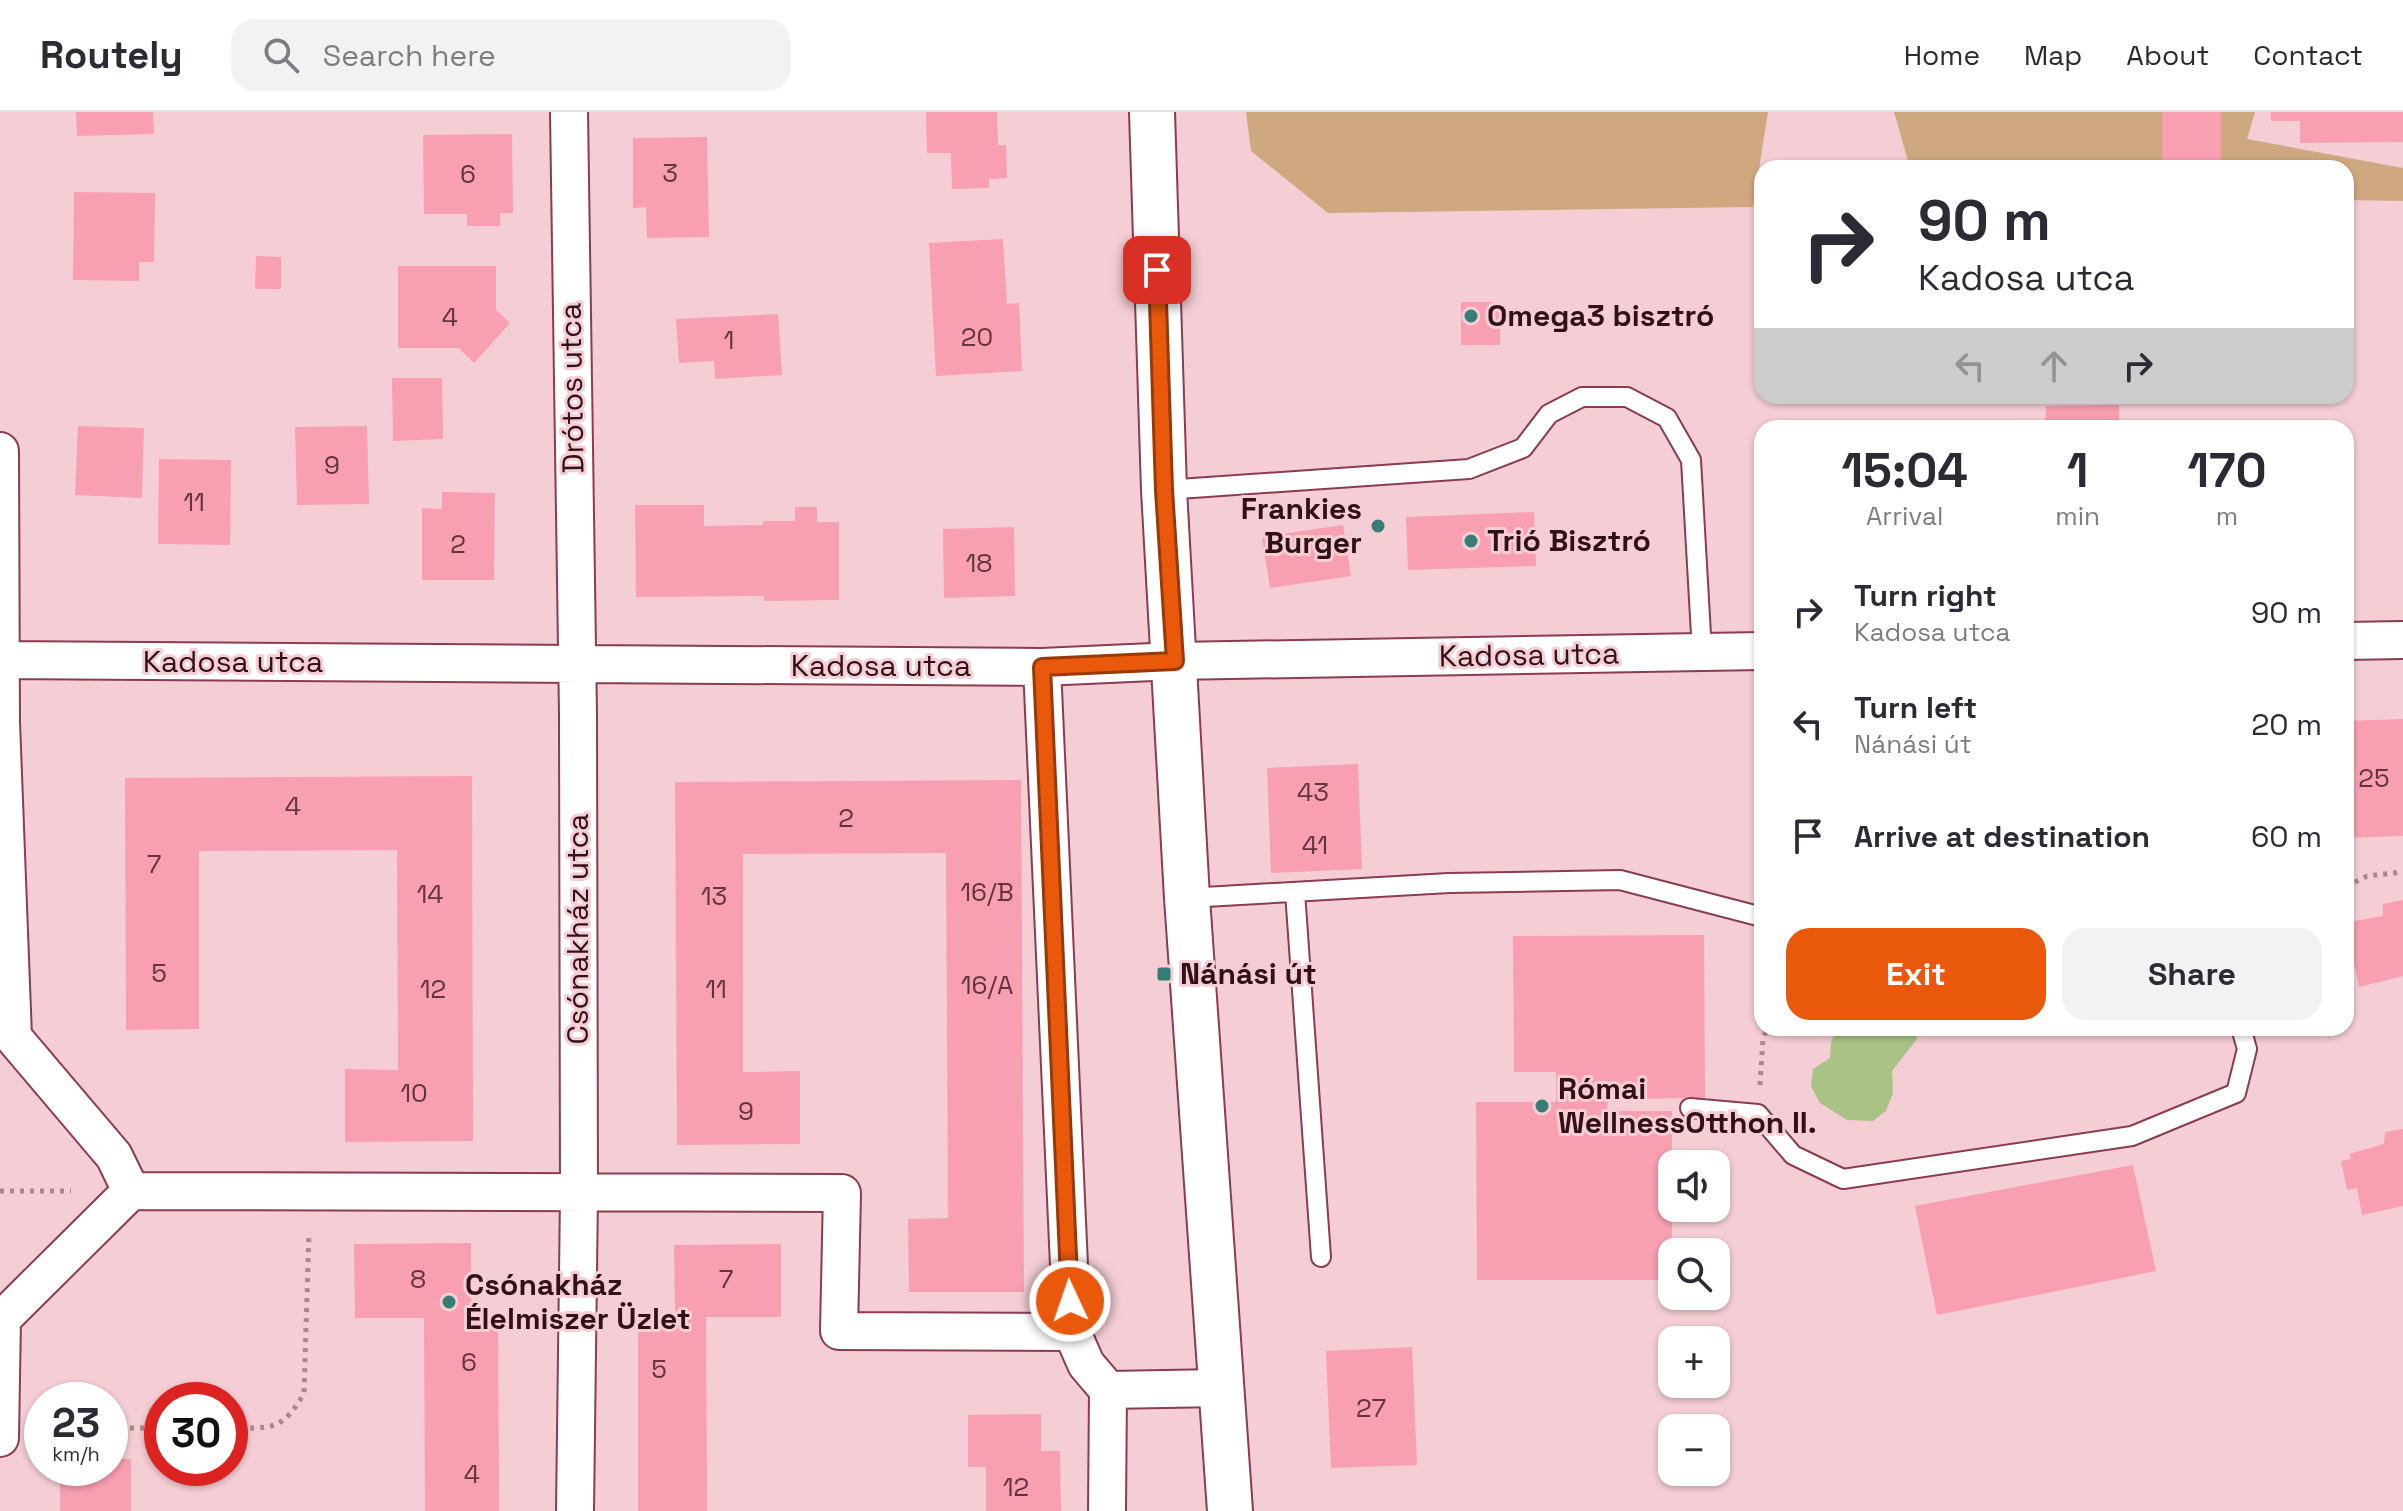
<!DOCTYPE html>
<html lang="en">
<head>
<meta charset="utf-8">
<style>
	body { margin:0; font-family:"Space Grotesk",sans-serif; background:#f2f2f3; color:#2b2b33; height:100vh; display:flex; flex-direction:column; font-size:30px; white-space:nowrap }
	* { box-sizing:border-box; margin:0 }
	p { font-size:26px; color:#7c7c81 }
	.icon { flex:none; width:44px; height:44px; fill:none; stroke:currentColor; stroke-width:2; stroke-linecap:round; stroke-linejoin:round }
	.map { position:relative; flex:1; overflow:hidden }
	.sheet { position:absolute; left:1754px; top:308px; width:600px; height:616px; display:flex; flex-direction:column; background:#fff; border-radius:24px; box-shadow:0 2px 6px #0004 }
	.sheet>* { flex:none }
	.guide { position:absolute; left:1754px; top:48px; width:600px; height:244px; border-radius:24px; box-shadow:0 2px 6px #0004; background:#fff; color:#2b2b33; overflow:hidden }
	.controls { position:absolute; left:1658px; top:1038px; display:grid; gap:16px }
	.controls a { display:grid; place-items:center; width:72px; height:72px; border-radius:16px; background:#fff; box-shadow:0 2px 6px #0004; font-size:40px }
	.speed { position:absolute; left:24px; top:1270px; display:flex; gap:16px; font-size:40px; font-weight:700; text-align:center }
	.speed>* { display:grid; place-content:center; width:104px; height:104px; border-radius:50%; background:#fff; box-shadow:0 2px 6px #0004; line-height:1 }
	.speed small { font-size:20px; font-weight:400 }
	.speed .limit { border:12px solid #d22; background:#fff; color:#111 }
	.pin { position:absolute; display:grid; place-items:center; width:68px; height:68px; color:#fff; margin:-34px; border-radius:16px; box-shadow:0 4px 12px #0006 }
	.me { position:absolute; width:88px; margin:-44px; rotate:357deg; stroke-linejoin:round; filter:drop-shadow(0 0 6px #0008) }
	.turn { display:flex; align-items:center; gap:28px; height:168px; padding:0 32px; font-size:36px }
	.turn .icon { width:104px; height:104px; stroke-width:2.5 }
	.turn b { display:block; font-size:56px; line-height:68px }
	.lanes { display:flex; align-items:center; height:76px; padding:0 32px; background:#0003; justify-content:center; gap:40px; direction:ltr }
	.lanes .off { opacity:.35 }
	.eta { display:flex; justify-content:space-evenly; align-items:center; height:136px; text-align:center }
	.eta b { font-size:48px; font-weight:600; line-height:56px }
	.primary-button { display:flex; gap:16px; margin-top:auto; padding:16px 32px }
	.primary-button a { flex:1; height:92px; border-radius:24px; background:#ea580c; color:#fff; font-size:32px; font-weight:600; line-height:92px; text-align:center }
	.primary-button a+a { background:#f2f2f3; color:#2b2b33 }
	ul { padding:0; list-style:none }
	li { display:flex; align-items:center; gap:24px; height:112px; padding:0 32px }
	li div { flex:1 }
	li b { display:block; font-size:30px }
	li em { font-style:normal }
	header { display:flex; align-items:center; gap:48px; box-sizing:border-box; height:112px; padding:0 40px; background:#fff; border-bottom:2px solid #e1e1e2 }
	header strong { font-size:38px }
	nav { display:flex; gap:44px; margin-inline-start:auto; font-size:28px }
	.search { width:560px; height:72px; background:#f2f2f3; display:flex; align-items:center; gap:20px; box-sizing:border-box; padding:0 28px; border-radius:24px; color:#7c7c81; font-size:30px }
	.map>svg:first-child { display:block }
</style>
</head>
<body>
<header>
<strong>Routely</strong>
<div class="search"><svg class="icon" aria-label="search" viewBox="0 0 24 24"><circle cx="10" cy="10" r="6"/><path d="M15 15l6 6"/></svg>Search here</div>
<nav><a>Home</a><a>Map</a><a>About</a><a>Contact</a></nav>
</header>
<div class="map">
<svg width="2403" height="1399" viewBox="0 0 2403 1399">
	<rect width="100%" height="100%" fill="#f4ced4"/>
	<path fill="#cfa880" d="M 1246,0 L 1768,0 L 1753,95 L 1328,101 L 1251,39 Z
		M 1894,0 L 2255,0 L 2247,27 L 2403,56 L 2403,89 L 2346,88 L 2346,56 L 1910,56 Z"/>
	<path fill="#a9c285" d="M 1838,916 L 1916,916 L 1917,927 L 1892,959 L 1893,981 L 1886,999 L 1873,1009 L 1847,1008 L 1820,991 L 1811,974 L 1813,957 L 1830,946 L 1831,930 Z"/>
	<path fill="#f99fb2" d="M 76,0 L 153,0 L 154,22 L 77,24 Z
		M 926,0 L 997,0 L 998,33 L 1006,33 L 1007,66 L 989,67 L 989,76 L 952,77 L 951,41 L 927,41 Z
		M 2162,0 L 2221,0 L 2221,56 L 2162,56 Z
		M 2271,0 L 2403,0 L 2403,30 L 2300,31 L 2300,9 L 2271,9 Z
		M 512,22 L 513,101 L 500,101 L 500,114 L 467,114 L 467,102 L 424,102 L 423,23 Z
		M 707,25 L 709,125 L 647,126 L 646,95 L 633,96 L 633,26 Z
		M 74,80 L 155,81 L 154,150 L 139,150 L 139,169 L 73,168 Z
		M 1003,127 L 1007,192 L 1019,191 L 1022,259 L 936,264 L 929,131 Z
		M 256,144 L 281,145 L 281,177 L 255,177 Z
		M 398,154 L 496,154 L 496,198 L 510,211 L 474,251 L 459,236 L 398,236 Z
		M 1461,190 L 1500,190 L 1500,233 L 1461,233 Z
		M 778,202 L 782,263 L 715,267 L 714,249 L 679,251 L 676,207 Z
		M 392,266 L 442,266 L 443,327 L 393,329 Z
		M 2119,293 L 2119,316 L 2045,316 L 2046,294 Z
		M 78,314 L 144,316 L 142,386 L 75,383 Z
		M 367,314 L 369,392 L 297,393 L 295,315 Z
		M 159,347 L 231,348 L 230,433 L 158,432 Z
		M 442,380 L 495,381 L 494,468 L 422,468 L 422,396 L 442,397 Z
		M 635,393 L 704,393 L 704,414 L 763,413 L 763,409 L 795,409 L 795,395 L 817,395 L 817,410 L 839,410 L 839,488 L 764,489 L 764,484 L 636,485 Z
		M 1534,400 L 1536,454 L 1408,458 L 1406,405 Z
		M 1343,413 L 1351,464 L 1270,476 L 1262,425 Z
		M 1014,415 L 1015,484 L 944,486 L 943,417 Z
		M 2403,607 L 2403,724 L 2346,726 L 2346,609 Z
		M 1358,652 L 1362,757 L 1271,761 L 1267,656 Z
		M 472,664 L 473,1029 L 345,1030 L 345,957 L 398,958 L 397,738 L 199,739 L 199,917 L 126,918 L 125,666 Z
		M 1021,668 L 1024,1180 L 909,1180 L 908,1107 L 948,1106 L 946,741 L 743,742 L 743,960 L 800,959 L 800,1032 L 677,1033 L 675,670 Z
		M 2403,788 L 2403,864 L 2359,875 L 2355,855 L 2346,857 L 2346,823 L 2351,821 L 2349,810 L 2383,804 L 2383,792 Z
		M 1704,823 L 1705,986 L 1608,987 L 1607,999 L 1672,999 L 1672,1168 L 1477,1168 L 1476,990 L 1556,990 L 1556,960 L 1514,960 L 1513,824 Z
		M 2403,1017 L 2403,1094 L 2362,1103 L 2357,1076 L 2347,1078 L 2341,1049 L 2351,1047 L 2349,1042 L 2384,1032 L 2385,1020 Z
		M 2133,1053 L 2156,1159 L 1937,1203 L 1915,1094 Z
		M 471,1131 L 471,1202 L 498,1202 L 499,1399 L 425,1399 L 424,1206 L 355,1206 L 354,1132 Z
		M 781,1132 L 781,1205 L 706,1205 L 707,1399 L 638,1399 L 638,1203 L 675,1202 L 674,1133 Z
		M 1412,1235 L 1417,1353 L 1331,1356 L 1326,1239 Z
		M 1041,1302 L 1041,1339 L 1060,1339 L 1061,1399 L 986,1399 L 986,1355 L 968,1355 L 968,1303 Z
		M 110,1347 L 131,1347 L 131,1399 L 60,1399 L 60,1356 L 110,1356 Z"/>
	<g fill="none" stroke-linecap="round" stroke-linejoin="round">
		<defs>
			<path id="lane" d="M 1164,378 L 1469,357 L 1523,336 L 1549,302 L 1582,285 L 1627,285 L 1667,306 L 1691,348 L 1702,540
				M 1295,780 L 1321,1145
				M 1187,786 L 1449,771 L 1620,768 L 1762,805
				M 1690,996 L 1758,1002 L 1793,1043 L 1843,1067 L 2132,1024 L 2236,981 L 2247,937 L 2241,916"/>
			<path id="street" d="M 569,0 L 578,603 L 579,1082 L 575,1399
				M 0,339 L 1,610 L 13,925 L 114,1044 L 131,1079 L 2,1207 L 0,1326
				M 2346,529 L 2403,528
				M 0,548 L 1042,555 L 1175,549 L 1762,539
				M 1042,555 L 1072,1220 L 1086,1252 L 1108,1278 L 1107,1399
				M 131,1079 L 842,1081 L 839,1219 L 1072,1220
				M 1108,1278 L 1221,1276"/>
			<path id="secondary" d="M 1152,0 L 1164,378 L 1187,786 L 1230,1399"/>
		</defs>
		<use href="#lane" stroke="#8a3c50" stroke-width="22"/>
		<use href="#street" stroke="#8a3c50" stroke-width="40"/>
		<use href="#secondary" stroke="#8a3c50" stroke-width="48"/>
		<path stroke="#aa868d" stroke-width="5" stroke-dasharray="4 6" stroke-linecap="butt" d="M 2346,775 L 2367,764 L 2403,760
			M 1760,973 L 1763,927 L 1767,916
			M 0,1079 L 71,1079
			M 110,1316 L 162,1316
			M 230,1316 C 271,1316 283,1319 304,1281 L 309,1120"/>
		<use href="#lane" stroke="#fff" stroke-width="18"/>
		<use href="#street" stroke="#fff" stroke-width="36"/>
		<use href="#secondary" stroke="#fff" stroke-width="44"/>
	</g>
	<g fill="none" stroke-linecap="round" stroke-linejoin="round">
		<defs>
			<path id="route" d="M 1070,1189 L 1042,555 L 1175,549 L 1164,378 L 1157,158"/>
		</defs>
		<use href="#route" stroke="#983908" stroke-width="20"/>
		<use href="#route" stroke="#ea580c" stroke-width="14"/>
	</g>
	<g fill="#367d76" stroke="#f4ced4" stroke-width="3">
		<circle cx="1471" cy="204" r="8"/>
		<circle cx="1378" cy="414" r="8"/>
		<circle cx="1471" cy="429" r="8"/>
		<rect x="1156" y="854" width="16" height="16" rx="4"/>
		<circle cx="1542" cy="994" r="8"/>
		<circle cx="449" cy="1190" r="8"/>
	</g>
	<g text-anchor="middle" stroke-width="6" stroke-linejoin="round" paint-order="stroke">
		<g font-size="26" fill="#63343e">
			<text x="670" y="70">3</text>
			<text x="468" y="71">6</text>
			<text x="450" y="214">4</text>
			<text x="977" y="234">20</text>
			<text x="729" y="237">1</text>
			<text x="332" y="362">9</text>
			<text x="194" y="399">11</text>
			<text x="458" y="441">2</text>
			<text x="979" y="460">18</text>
			<text x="2374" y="675">25</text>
			<text x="1313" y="689">43</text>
			<text x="293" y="703">4</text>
			<text x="846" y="715">2</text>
			<text x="1315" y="742">41</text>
			<text x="154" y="761">7</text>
			<text x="987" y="789">16/B</text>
			<text x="430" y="791">14</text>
			<text x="714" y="793">13</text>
			<text x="159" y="870">5</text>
			<text x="987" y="882">16/A</text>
			<text x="433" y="886">12</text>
			<text x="716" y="886">11</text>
			<text x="414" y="990">10</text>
			<text x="746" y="1008">9</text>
			<text x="418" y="1176">8</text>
			<text x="726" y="1176">7</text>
			<text x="469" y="1259">6</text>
			<text x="659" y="1266">5</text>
			<text x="1371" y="1305">27</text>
			<text x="472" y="1371">4</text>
			<text x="1016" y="1384">12</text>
		</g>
		<g font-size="30" font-weight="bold" fill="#311018" stroke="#f4ced4" text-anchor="start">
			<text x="1487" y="214">Omega3 bisztró</text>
			<text x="1362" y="407" text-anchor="end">Frankies<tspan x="1362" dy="34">Burger</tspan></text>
			<text x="1487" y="439">Trió Bisztró</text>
			<text x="1180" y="872">Nánási út</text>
			<text x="1558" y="987">Római<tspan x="1558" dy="34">WellnessOtthon II.</tspan></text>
			<text x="465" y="1183">Csónakház<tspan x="465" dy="34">Élelmiszer Üzlet</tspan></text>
		</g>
		<g font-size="30" fill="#311018" stroke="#f4ced4">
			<text transform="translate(572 276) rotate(-91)" y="10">Drótos utca</text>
			<text transform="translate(1529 543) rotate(-1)" y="10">Kadosa utca</text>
			<text x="233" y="560">Kadosa utca</text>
			<text x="881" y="564">Kadosa utca</text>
			<text transform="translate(578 817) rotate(-90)" y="10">Csónakház utca</text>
		</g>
	</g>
</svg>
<div class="controls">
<a><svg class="icon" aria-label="sound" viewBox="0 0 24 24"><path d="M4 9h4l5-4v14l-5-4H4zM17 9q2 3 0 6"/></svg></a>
<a><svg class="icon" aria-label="search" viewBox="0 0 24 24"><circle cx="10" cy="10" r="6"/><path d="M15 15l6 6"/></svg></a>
<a>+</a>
<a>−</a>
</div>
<div class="speed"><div>23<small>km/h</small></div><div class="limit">30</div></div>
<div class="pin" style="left:1157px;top:158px;background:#d93025"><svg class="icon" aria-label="arrive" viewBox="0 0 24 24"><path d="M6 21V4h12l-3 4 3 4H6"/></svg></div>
<svg class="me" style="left:1070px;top:1189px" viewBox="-20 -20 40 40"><circle r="17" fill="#ea580c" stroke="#fff" stroke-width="3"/><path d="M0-11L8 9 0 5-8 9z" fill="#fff"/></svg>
<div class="guide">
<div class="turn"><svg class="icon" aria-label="right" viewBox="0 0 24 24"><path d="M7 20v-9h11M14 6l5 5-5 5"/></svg><div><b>90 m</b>Kadosa utca</div></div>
<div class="lanes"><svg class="icon off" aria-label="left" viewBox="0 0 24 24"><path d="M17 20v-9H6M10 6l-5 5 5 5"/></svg><svg class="icon off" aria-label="ahead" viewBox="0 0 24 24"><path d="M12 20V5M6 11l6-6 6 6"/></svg><svg class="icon" aria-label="right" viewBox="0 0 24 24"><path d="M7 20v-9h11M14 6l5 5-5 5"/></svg></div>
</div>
<section class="sheet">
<div class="eta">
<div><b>15:04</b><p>Arrival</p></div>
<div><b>1</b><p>min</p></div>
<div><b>170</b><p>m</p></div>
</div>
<ul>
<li><svg class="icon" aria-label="right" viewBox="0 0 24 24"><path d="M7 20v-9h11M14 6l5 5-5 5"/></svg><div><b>Turn right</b><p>Kadosa utca</p></div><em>90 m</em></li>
<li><svg class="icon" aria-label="left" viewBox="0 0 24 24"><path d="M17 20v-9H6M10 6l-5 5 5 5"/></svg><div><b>Turn left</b><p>Nánási út</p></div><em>20 m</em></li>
<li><svg class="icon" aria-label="arrive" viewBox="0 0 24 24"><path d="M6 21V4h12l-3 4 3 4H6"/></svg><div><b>Arrive at destination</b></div><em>60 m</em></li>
</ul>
<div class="primary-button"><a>Exit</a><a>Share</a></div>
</section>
</div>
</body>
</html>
